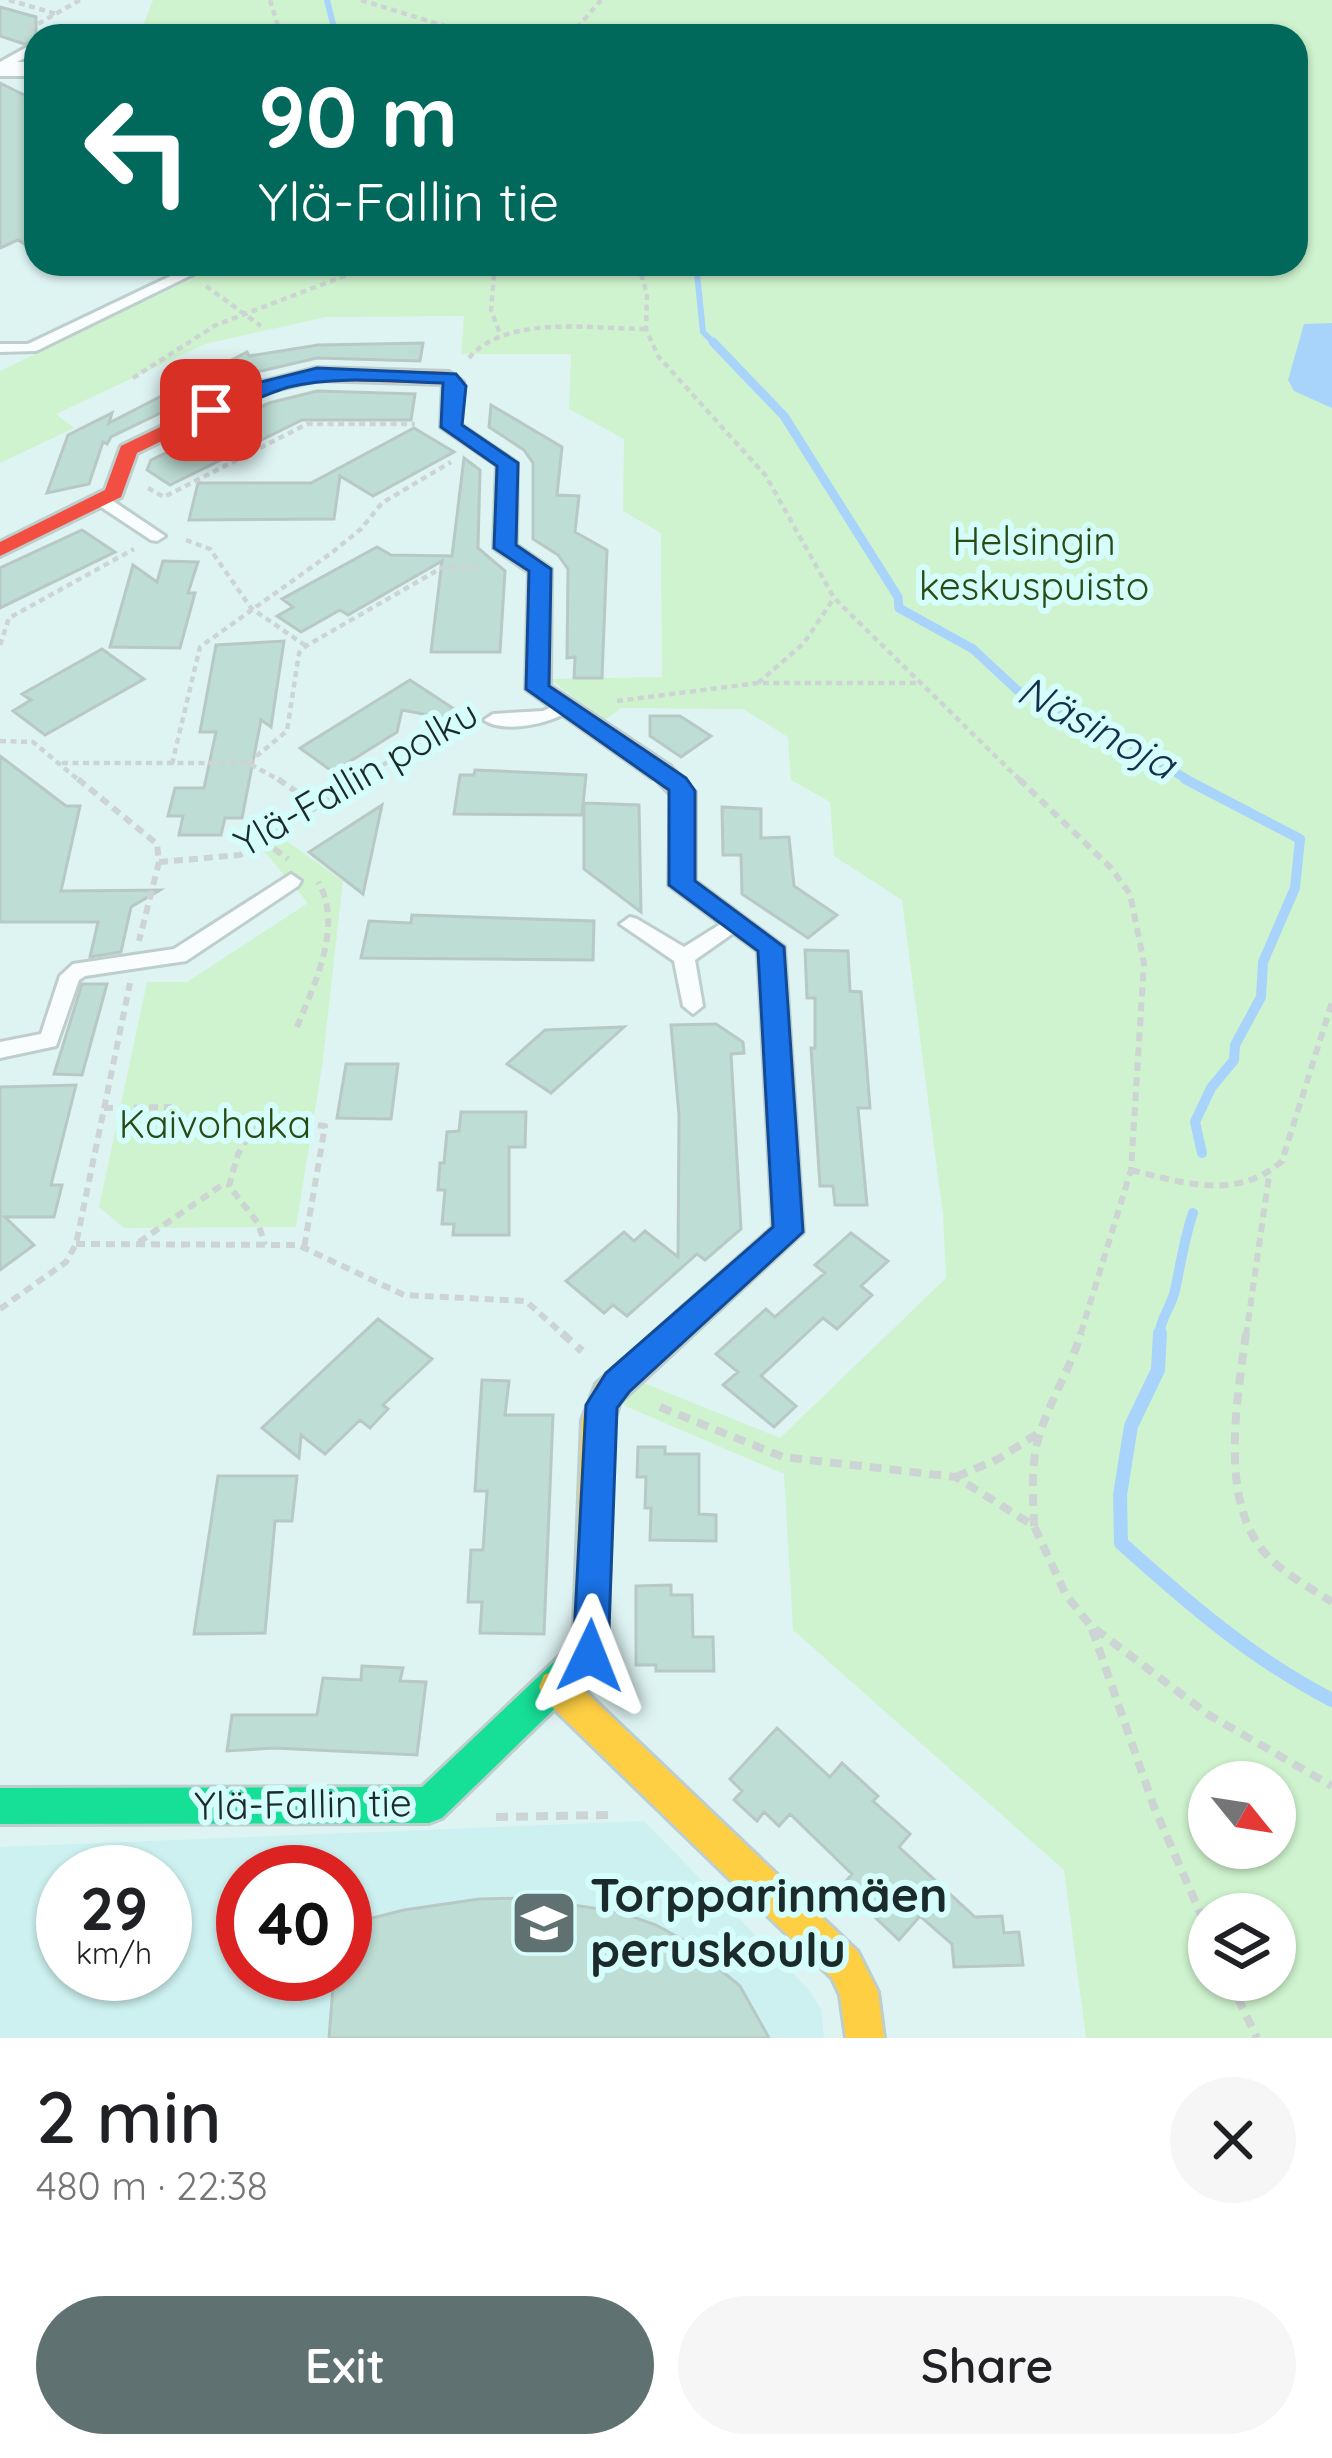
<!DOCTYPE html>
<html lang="en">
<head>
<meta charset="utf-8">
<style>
	body { margin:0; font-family:Quicksand,sans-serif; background:#f6f6f6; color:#202124; height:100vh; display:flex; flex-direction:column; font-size:45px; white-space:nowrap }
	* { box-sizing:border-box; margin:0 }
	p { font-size:39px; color:#757577 }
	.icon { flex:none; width:66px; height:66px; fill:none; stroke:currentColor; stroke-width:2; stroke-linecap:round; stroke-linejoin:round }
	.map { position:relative; height:2038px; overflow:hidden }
	.panel { display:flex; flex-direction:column; background:#fff; flex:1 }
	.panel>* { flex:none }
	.guide { position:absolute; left:24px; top:24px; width:1284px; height:252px; border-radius:36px; box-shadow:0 3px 9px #0004; background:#00695c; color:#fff; overflow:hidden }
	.needle { width:78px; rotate:120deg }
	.fabs { position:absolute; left:1188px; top:1761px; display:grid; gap:24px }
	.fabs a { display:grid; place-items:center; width:108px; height:108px; border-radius:50%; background:#fff; box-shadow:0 3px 9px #0004; font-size:60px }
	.speed { position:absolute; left:36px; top:1845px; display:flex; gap:24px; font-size:60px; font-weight:700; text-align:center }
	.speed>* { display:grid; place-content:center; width:156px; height:156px; border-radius:50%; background:#fff; box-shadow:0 3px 9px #0004; line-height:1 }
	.speed small { font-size:30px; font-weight:400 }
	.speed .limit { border:18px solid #d22; background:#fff; color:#111 }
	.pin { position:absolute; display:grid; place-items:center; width:102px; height:102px; color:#fff; margin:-51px; border-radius:24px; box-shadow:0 6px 18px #0006 }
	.me { position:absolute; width:132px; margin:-66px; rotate:2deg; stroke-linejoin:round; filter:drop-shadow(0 0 9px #0008) }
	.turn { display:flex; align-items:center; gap:42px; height:252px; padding:0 36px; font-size:54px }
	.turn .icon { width:156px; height:156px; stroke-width:2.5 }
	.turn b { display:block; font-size:84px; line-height:102px }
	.round { display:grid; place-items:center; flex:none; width:126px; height:126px; border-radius:63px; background:#f6f6f6 }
	.headline { display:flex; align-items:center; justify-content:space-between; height:204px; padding:0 36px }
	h1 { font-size:72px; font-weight:600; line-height:90px }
	.action { display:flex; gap:24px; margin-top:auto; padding:24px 36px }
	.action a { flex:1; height:138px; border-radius:72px; background:#5f7170; color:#fff; font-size:48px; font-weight:600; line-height:138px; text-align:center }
	.action a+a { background:#f6f6f6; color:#202124 }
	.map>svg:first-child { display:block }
</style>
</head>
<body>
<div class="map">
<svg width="1332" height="2038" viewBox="0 0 1332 2038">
	<rect width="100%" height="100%" fill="#def4f3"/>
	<path fill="#ccf1f0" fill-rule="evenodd" d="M 644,1821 L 809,1990 L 821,2009 L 824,2038 L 0,2038 L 0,1847 ZM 63,1872 L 165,1872 L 165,1974 L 63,1974 ZM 243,1872 L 345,1872 L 345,1974 L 243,1974 Z"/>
	<path fill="#cff3ce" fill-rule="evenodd" d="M 153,0 L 1332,0 L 1332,2038 L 1086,2038 L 1064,1870 L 793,1630 L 784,1474 L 618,1403 L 639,1381 L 780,1438 L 946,1278 L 943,1215 L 902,900 L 834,856 L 830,802 L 791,780 L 788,737 L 743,709 L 621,708 L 604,721 L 550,679 L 662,677 L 661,533 L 623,511 L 624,439 L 569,409 L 571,354 L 461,354 L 464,316 L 326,317 L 205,344 L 56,414 L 74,428 L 0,463 L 0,371 L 222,264 L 1296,264 L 1296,36 L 139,36 ZM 1209,1782 L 1275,1782 L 1275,1848 L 1209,1848 ZM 1209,1914 L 1275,1914 L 1275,1980 L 1209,1980 Z
		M 281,837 L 343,881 L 322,1067 L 296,1227 L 124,1228 L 99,1207 L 147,982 L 187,982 L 308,903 L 262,849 Z"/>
	<path fill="#a8d4fb" d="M 1332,323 L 1332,408 L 1294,391 L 1288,380 L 1304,324 Z"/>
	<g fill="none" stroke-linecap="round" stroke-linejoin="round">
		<path stroke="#a8d4fb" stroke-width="6" d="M 327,0 L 336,36
			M 696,264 L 703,332 L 716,345"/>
		<path stroke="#a8d4fb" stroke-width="9" d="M 713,342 L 784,416 L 898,597 L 899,608 L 973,649 L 1017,690 L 1117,735 L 1191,782"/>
		<path stroke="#a8d4fb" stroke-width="10" d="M 1185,779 L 1300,839 L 1295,888 L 1263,962 L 1261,997 L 1235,1045 L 1234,1060 L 1211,1088 L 1195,1122 L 1202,1153
			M 1159,1336 C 1160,1318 1172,1306 1175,1290 C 1181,1263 1184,1239 1193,1213"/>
		<path stroke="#a8d4fb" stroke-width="14" d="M 1160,1333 L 1158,1370 L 1131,1426 L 1120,1495 L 1121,1543 C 1188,1603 1252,1659 1332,1700"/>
	</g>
	<path fill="#beddd4" stroke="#b8c8c5" stroke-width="3" d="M 0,7 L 36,17 L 36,41 L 24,44 L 0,36 Z
		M 0,83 L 36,101 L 36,251 L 18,240 L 0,248 Z
		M 423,343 L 420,361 L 317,358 L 235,377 L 111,437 L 107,444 L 103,442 L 89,484 L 47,493 L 68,435 L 112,413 L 109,423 L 247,352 L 249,356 L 318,345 Z
		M 317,391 L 415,394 L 411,420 L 302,420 L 170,485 L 147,470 L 151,460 L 269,403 Z
		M 491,405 L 562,447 L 557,495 L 579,496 L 575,532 L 607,550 L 602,678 L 574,678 L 575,657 L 567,658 L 568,569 L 558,555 L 533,539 L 533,463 L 524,450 L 489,427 Z
		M 414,428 L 454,452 L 373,496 L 340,476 L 334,519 L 189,520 L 198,483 L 311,483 Z
		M 464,458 L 480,470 L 478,548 L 505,571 L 500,652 L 431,652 L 442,561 L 348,615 L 340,610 L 301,632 L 277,616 L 293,607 L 282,599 L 377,547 L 391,555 L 452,556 Z
		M 82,530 L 115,552 L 0,608 L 0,568 Z
		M 163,561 L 198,562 L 188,593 L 195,593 L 180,648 L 110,647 L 133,565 L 157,582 Z
		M 284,641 L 271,727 L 261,720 L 242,818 L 225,818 L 221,835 L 179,835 L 183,816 L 168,816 L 175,788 L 204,788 L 216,732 L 200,732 L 216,645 Z
		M 102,649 L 144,679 L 45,735 L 13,711 L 31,700 L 22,694 Z
		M 410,680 L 477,724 L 402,710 L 397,732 L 333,772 L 300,748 Z
		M 650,716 L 680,716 L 711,736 L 681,757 L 650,736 Z
		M 0,756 L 66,806 L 80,806 L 61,891 L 160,890 L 131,907 L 121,952 L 90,957 L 98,922 L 0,922 Z
		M 475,770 L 586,775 L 582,815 L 454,814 L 460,775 L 474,775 Z
		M 584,803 L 639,805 L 641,912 L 584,869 Z
		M 382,805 L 363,894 L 309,852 Z
		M 722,807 L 761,809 L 761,838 L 789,837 L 794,886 L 837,915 L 808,938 L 742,894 L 741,855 L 723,855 Z
		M 412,915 L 594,921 L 593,960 L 361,958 L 369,921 L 411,923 Z
		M 805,950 L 848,951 L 850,991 L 861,992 L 870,1108 L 858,1108 L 867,1205 L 835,1205 L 833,1186 L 820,1186 L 811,1048 L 815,1048 L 815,998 L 807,998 Z
		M 82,984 L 107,984 L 82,1075 L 54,1074 Z
		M 716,1024 L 743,1042 L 744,1053 L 731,1054 L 741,1229 L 705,1260 L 697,1254 L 627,1316 L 613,1305 L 604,1313 L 566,1281 L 624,1232 L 634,1241 L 645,1231 L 678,1257 L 679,1115 L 671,1025 Z
		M 624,1027 L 551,1093 L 507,1064 L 545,1030 Z
		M 346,1064 L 398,1064 L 391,1119 L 337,1118 Z
		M 76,1085 L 51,1185 L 62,1185 L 54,1217 L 5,1217 L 34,1245 L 0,1270 L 0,1087 Z
		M 461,1112 L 526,1112 L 525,1147 L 509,1147 L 509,1235 L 453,1235 L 454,1224 L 442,1224 L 445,1190 L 438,1190 L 440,1163 L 444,1163 L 447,1132 L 459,1131 Z
		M 851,1233 L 888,1261 L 861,1286 L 872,1295 L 837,1329 L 823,1318 L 761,1376 L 796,1406 L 774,1427 L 723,1385 L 738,1372 L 716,1354 L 766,1309 L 775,1317 L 825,1273 L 815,1265 Z
		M 378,1319 L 432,1359 L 383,1405 L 388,1409 L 370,1428 L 360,1420 L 325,1454 L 301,1435 L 299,1458 L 262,1428 Z
		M 482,1380 L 509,1381 L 505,1415 L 553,1415 L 544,1634 L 480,1633 L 482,1602 L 468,1602 L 471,1550 L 483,1550 L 487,1491 L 475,1491 Z
		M 638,1447 L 665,1447 L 665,1454 L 699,1454 L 699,1514 L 716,1515 L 716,1541 L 650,1540 L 651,1508 L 645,1508 L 646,1477 L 637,1477 Z
		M 218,1476 L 297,1476 L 292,1521 L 275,1521 L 265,1633 L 194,1634 Z
		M 671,1585 L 671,1595 L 692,1595 L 693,1637 L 713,1637 L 714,1671 L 656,1671 L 656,1665 L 636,1665 L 636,1586 Z
		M 362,1666 L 403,1668 L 400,1681 L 426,1682 L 417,1755 L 274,1748 L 227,1751 L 232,1715 L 317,1715 L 323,1678 L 361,1680 Z
		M 777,1728 L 830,1777 L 842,1763 L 878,1796 L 873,1801 L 910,1834 L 899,1847 L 975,1917 L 1002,1916 L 1004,1933 L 1019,1932 L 1023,1965 L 954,1967 L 952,1944 L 920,1916 L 899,1940 L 842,1886 L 852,1874 L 790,1814 L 779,1826 L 764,1812 L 757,1821 L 734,1800 L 742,1791 L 730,1779 Z
		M 527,1898 L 619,1912 L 656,1925 L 687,1942 L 740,1986 L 769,2038 L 329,2038 L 334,1974 L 345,1974 L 345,1925 L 404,1910 L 479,1899 Z"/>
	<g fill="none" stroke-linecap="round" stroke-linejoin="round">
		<defs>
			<path id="lane" d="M 29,46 L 36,46 L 36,52 L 0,71 L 0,62 Z
				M 196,264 L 214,264 L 36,351 L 0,352 L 0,344 L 28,344 Z
				M 101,495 L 107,497 L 165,536 L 157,541 L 151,540 L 95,503 L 93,500 Z
				M 565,701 L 571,703 L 574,707 C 555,724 504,734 484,720 L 493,714 L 543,711 Z
				M 291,874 L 301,881 L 298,886 L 186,961 L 85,976 L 79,980 L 56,1046 L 0,1058 L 0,1042 L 41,1034 L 60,976 L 73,964 L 174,949 Z
				M 735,915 L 745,922 L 742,927 L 695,960 L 703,1006 L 693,1014 L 683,1006 L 674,961 L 620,924 L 630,917 L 637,919 L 684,947 Z"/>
			<path id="street" d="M 0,62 L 36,62 L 36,76 L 0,76 Z"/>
			<path id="fast" d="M 590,1634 L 602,1639 L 607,1651 L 602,1663 L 442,1818 L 429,1823 L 0,1824 L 0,1788 L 422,1787 L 578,1639 Z"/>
			<path id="slow" d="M 661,764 L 670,766 L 695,792 L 695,881 L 784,947 L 803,1232 L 620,1402 L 614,1420 L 607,1651 L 602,1663 L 590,1668 L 578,1663 L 573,1651 L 582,1420 L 596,1384 L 773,1227 L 758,951 L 669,885 L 671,795 L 649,772 Z
				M 556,1670 L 568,1675 L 858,1952 L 878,1992 L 884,2038 L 846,2038 L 840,1995 L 832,1978 L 544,1699 L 539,1687 L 544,1675 Z"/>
			<path id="jam" d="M 317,368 L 449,372 L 463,382 L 461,425 L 517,463 L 516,545 L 551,569 L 550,686 L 670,766 L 673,772 L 670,778 L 652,778 L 526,689 L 529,572 L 494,548 L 497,465 L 441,427 L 443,384 L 317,380 L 259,394 L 137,453 L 121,497 L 0,556 L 0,542 L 105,490 L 121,446 L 245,386 Z"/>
		</defs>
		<use href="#lane" stroke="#bdcecd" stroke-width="6"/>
		<use href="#street" stroke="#bdcecd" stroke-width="6"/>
		<use href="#fast" stroke="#bdcecd" stroke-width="6"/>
		<use href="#slow" stroke="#bdcecd" stroke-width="6"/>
		<use href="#jam" stroke="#bdcecd" stroke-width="6"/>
		<path stroke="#cdd4d4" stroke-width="4.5" stroke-dasharray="6 4.5" stroke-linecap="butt" d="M 9,0 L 56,14
			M 270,0 L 281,36
			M 361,0 L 477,36
			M 29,29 L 80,0
			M 570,36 L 601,0
			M 495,264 L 491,310 L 500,334
			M 638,264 L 647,294 L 646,329 L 658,356 L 766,476 L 834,598 L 1022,782
			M 206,286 L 261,326
			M 469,358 C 506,314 594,329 646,329
			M 133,378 L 216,325 L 376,264
			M 148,488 L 164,497 L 307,424 L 415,424
			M 186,540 L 210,549 L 251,608 L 306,646
			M 0,645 L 9,618 L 134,549
			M 758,683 L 804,643 L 834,598
			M 617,701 L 758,683 L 921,683
			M 0,741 L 33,742 L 81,782
			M 62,763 L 248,763 L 283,782
			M 248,763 L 287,731 L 299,653 L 306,646 L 443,567 L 478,567
			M 172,764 L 200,647 L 330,554 L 361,529 L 382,503 L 451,462
			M 356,782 L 468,711"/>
		<path stroke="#cdd4d4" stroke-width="6" stroke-dasharray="9 6" stroke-linecap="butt" d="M 78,779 L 157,844 L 159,862 L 139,941
			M 278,779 L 317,806
			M 1019,779 L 1111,868 L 1130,894 L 1144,963 L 1131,1170 L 1080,1336
			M 262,840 L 288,859
			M 159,862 L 240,855 L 361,779
			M 297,1027 C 314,985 344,925 318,882
			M 104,1108 L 172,1107
			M 273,1121 L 325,1126 L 304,1248
			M 256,1124 L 238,1154 L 229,1186 L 258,1223 L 265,1245
			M 1131,1170 C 1184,1183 1237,1201 1282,1161 L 1332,1002
			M 139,1242 L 225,1183
			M 76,1244 L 298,1245 L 404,1295 L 526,1301 L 565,1336
			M 0,1309 L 66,1262 L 76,1244 L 130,983
			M 1246,1336 L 1269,1176"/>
		<path stroke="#cdd4d4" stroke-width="8" stroke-dasharray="12 8" stroke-linecap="butt" d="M 562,1333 L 582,1351
			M 1246,1333 C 1238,1397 1218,1497 1264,1552 C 1282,1573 1309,1587 1332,1602
			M 660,1407 L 783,1457 L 956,1477 L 1034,1526 L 1066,1595 L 1090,1625 L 1209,1715 L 1332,1786
			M 956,1477 L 998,1459 L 1037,1434
			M 1034,1526 C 1033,1495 1030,1461 1041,1430 C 1052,1397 1071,1367 1081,1333
			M 1092,1629 L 1154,1807 L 1209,1933
			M 496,1817 L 609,1815
			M 1229,1980 L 1257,2038"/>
		<use href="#lane" fill="#fafdfd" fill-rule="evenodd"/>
		<use href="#street" fill="#fafdfd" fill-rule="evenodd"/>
		<use href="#fast" fill="#16e098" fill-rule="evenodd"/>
		<use href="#slow" fill="#ffcf43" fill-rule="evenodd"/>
		<use href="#jam" fill="#f24e42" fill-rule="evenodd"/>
	</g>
	<path fill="#1a73e8" stroke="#114b97" stroke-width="3" d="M 317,368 L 456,374 L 466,386 L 462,425 L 518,463 L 516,545 L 551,569 L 549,686 L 686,778 L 695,791 L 695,881 L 784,947 L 803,1232 L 629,1392 L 617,1408 L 608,1656 L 603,1668 L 590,1673 L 578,1668 L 573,1656 L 586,1405 L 606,1373 L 773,1227 L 758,951 L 669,885 L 669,790 L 526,689 L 529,571 L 494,548 L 497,466 L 441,427 L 443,383 C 393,382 339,375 289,387 C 268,392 215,421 201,410 L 245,386 Z"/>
	<defs>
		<symbol id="school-square" viewBox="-11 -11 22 22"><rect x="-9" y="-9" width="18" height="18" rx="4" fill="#5f7170" stroke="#d5fdfb"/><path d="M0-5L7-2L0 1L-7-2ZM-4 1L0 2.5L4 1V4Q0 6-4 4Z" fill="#fff"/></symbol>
	</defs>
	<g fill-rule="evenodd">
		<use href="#school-square" x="506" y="1885" width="76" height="76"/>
	</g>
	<g text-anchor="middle" stroke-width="12" stroke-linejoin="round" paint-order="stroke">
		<g font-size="39" fill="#284b16" stroke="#d5fdfb">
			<text x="1034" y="555">Helsingin<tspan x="1034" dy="45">keskuspuisto</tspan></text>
			<text x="215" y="1138">Kaivohaka</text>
		</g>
		<g font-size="39" fill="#1b2a2a" stroke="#d5fdfb">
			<text transform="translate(356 778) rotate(-30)" y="14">Ylä-Fallin polku</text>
			<text transform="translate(303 1804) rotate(-1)" y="14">Ylä-Fallin tie</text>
		</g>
		<g font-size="42" font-style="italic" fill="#132f4a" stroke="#d5fdfb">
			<text transform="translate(1097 727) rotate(28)" y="15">Näsinoja</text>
		</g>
		<g font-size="48" font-weight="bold" fill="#1b2a2a" stroke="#d5fdfb" text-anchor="start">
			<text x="590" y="1912">Torpparinmäen<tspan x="590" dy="55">peruskoulu</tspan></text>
		</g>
	</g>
</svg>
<div class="fabs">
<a><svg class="needle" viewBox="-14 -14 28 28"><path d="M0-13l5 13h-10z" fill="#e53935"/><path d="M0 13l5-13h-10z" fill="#757577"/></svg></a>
<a><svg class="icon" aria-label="layers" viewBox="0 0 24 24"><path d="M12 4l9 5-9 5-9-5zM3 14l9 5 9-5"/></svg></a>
</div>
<div class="speed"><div>29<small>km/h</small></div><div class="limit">40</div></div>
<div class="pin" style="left:211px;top:410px;background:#d93025"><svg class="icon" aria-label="arrive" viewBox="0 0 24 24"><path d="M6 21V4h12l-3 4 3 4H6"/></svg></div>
<svg class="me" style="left:590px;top:1656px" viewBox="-20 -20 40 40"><path d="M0-17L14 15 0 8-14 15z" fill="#1a73e8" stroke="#fff" stroke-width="4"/></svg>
<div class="guide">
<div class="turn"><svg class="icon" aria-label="left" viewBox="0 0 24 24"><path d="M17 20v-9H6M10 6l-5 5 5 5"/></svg><div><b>90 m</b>Ylä-Fallin tie</div></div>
</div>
</div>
<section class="panel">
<div class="headline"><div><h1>2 min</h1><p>480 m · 22:38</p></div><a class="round"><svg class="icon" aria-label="close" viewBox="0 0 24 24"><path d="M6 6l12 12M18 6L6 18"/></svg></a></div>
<div class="action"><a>Exit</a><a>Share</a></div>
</section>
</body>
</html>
